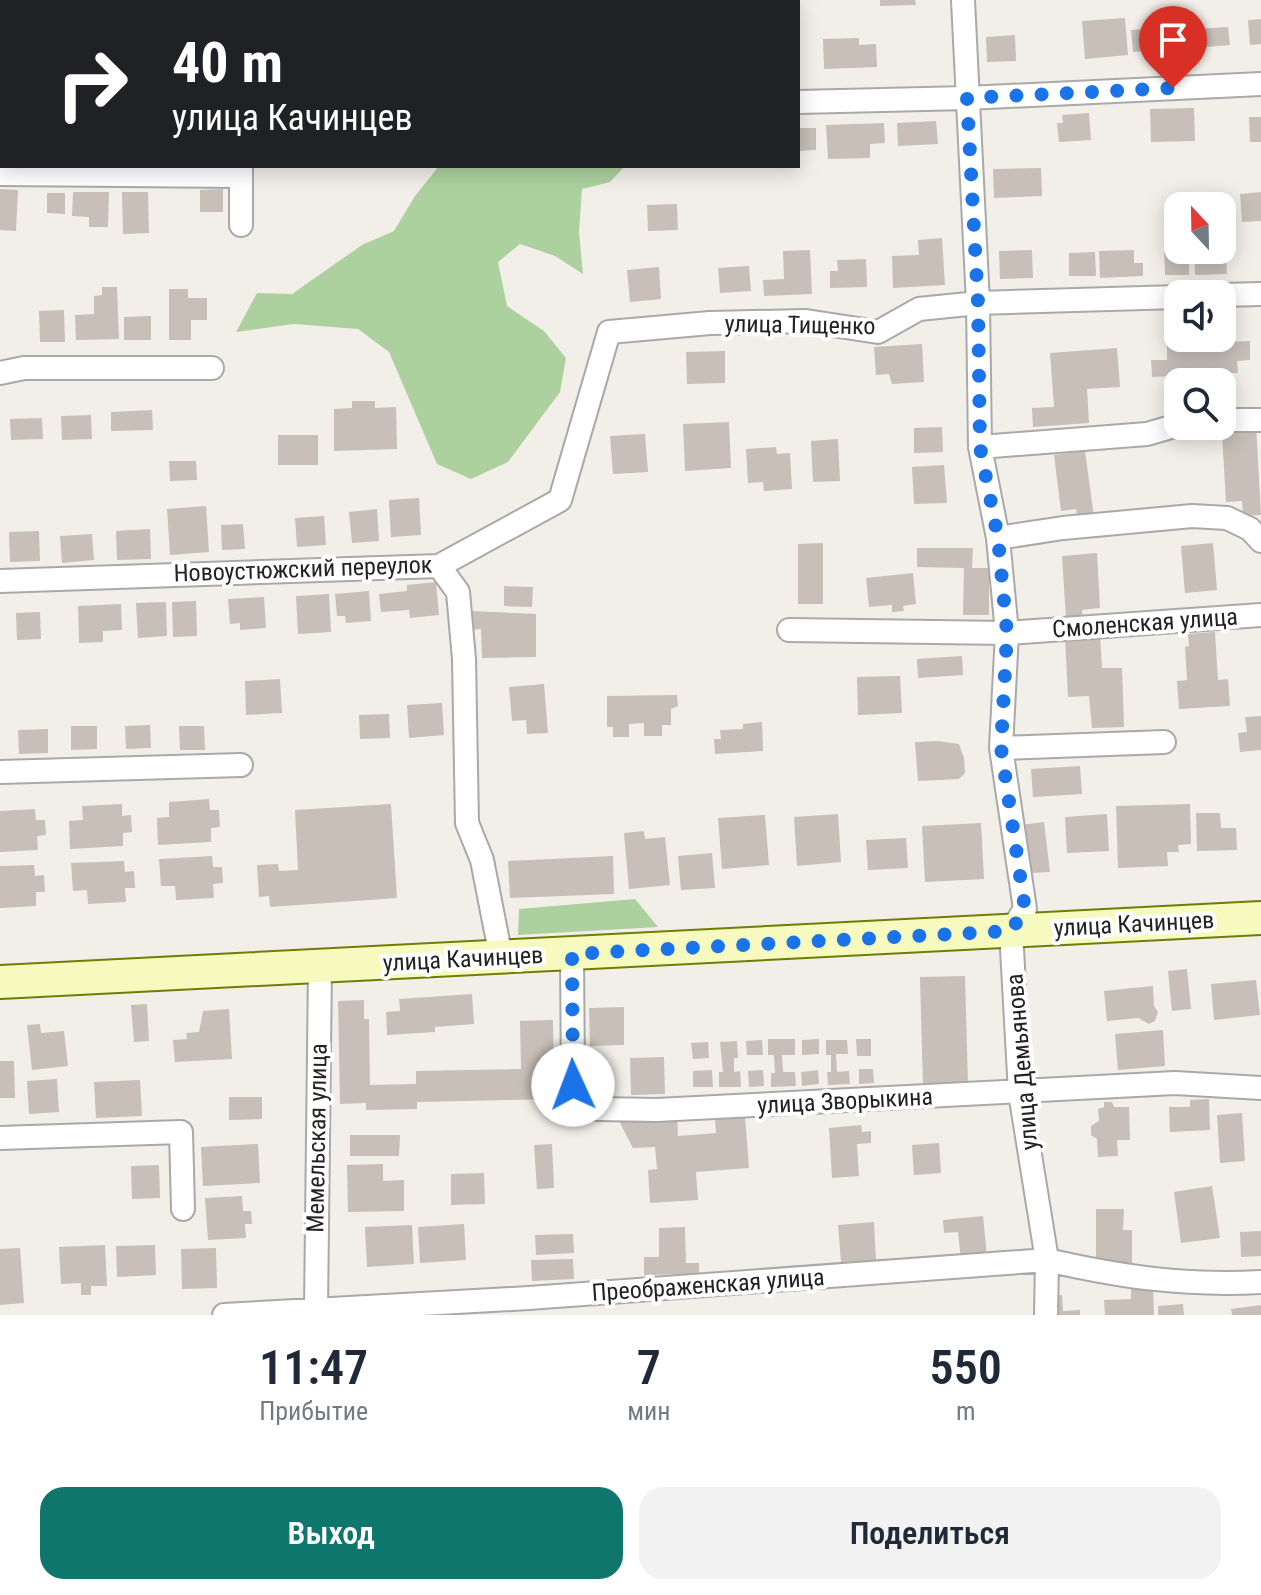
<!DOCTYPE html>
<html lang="ru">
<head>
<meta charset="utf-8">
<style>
	body { margin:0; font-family:"Roboto Condensed",sans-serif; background:#f2f2f3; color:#1f2937; height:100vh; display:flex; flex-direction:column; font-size:30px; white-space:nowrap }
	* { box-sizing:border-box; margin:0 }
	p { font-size:26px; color:#747a83 }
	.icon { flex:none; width:44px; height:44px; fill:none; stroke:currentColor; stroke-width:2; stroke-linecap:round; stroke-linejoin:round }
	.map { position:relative; height:1315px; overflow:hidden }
	.side { display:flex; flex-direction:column; background:#fff; flex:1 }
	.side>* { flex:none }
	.guide { position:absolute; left:0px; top:0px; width:800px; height:168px; box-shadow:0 4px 20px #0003; background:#202124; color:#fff; overflow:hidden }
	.needle { width:52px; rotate:338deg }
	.fabs { position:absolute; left:1164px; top:192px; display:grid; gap:16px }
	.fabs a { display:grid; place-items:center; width:72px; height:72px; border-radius:16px; background:#fff; box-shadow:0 4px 20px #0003; font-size:40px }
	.pin { position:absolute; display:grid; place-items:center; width:68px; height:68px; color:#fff; margin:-82px -34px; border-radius:50% 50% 50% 0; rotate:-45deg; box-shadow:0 0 8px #0007 }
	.pin .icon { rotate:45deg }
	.me { position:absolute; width:88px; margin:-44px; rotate:358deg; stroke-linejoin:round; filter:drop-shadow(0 0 6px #0008) }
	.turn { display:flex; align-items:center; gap:28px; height:168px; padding:0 40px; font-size:36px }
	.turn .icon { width:104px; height:104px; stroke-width:2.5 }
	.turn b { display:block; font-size:56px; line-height:68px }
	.eta { display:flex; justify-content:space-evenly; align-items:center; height:136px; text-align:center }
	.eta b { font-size:48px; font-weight:600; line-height:56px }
	.button { display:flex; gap:16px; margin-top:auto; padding:16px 40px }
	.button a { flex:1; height:92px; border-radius:24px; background:#0f766e; color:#fff; font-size:32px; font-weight:600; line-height:92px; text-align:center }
	.button a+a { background:#f2f2f3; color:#1f2937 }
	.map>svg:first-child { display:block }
</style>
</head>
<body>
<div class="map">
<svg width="1261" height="1315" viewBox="0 0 1261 1315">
	<rect width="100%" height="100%" fill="#f2efe9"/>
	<path fill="#add19e" d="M 439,166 L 625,166 L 610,182 L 582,189 L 579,232 L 583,274 L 555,256 L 520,244 L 498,262 L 507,306 L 544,331 L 566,358 L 560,392 L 508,462 L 471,479 L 437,464 L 389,352 L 358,329 L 294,324 L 236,332 L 257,293 L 292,294 L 362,245 L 394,231 L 415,196 Z
		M 635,899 L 658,927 L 518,935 L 519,909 Z"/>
	<path fill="#c7bfb8" d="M 880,0 L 915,0 L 916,5 L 880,6 Z
		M 1125,18 L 1128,55 L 1085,59 L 1082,21 Z
		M 1261,19 L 1261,44 L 1250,45 L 1248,20 Z
		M 1163,27 L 1164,40 L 1173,39 L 1174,48 L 1133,52 L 1131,30 Z
		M 1228,27 L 1230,45 L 1195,48 L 1193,29 Z
		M 1015,35 L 1016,61 L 987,62 L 986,37 Z
		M 859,38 L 859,45 L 876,44 L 877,67 L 824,69 L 823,39 Z
		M 1194,108 L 1195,141 L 1151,142 L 1150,109 Z
		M 1089,113 L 1091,140 L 1059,142 L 1057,123 L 1063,123 L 1062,115 Z
		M 1249,117 L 1261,117 L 1261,142 L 1250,142 Z
		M 936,121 L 938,144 L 898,146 L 897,123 Z
		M 884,123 L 885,143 L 870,144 L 870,158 L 828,159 L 826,125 Z
		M 798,128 L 816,128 L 816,150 L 798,151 Z
		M 1041,168 L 1042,196 L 994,198 L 993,169 Z
		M 0,189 L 18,190 L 16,231 L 0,230 Z
		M 223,189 L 223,212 L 200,212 L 200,190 Z
		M 73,192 L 109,192 L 108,227 L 89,227 L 89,217 L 72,216 Z
		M 122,192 L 148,192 L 149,233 L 123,234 Z
		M 1261,192 L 1261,221 L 1242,222 L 1240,194 Z
		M 47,193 L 65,193 L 65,214 L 47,213 Z
		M 677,204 L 678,230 L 648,231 L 647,205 Z
		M 942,238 L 945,285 L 893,288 L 892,256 L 919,255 L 918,240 Z
		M 1222,244 L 1225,244 L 1227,274 L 1195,275 L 1194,250 L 1222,250 Z
		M 1164,246 L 1178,246 L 1178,250 L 1189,250 L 1189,275 L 1165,275 Z
		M 810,250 L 812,294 L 764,296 L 763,280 L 784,279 L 783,251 Z
		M 1032,250 L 1033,278 L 1000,279 L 999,251 Z
		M 1134,250 L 1134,263 L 1143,263 L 1143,276 L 1100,278 L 1099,251 Z
		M 1095,252 L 1096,276 L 1069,276 L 1069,253 Z
		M 866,259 L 867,287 L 830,288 L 830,271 L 838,271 L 837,260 Z
		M 749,266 L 751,291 L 720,293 L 718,268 Z
		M 659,267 L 661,299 L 630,302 L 627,270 Z
		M 102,287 L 117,287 L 119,339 L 76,340 L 75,315 L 94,314 L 94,296 L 102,295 Z
		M 169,289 L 188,289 L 188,298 L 207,298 L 207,320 L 191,320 L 191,340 L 169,340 Z
		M 64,310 L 65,342 L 40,342 L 39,311 Z
		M 151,316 L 151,340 L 124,340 L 124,317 Z
		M 1250,341 L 1250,360 L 1237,361 L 1238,373 L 1152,377 L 1151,360 L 1167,360 L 1167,344 Z
		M 922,344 L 924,382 L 892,384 L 889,374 L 876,375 L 874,347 Z
		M 1117,348 L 1120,387 L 1087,389 L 1089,423 L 1033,427 L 1032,408 L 1054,407 L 1050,353 Z
		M 725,351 L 725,383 L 687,384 L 686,352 Z
		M 352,401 L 375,401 L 375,408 L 396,407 L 397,449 L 334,451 L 334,409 L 352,408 Z
		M 152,410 L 153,430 L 111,431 L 111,412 Z
		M 91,415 L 92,439 L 62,440 L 61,416 Z
		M 42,418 L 43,439 L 11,440 L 10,419 Z
		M 729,422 L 731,468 L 685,471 L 683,424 Z
		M 1256,424 L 1261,515 L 1243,516 L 1242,501 L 1226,502 L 1222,434 L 1237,433 L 1236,425 Z
		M 942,427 L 943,452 L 914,453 L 914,428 Z
		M 645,434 L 648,472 L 613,474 L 610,436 Z
		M 278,435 L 318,435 L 318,465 L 278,465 Z
		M 838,439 L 840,481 L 813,482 L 811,441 Z
		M 776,447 L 777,454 L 790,453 L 792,489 L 764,491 L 763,482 L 748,483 L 746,449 Z
		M 1085,451 L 1094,517 L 1078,520 L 1076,509 L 1061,511 L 1054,455 Z
		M 169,461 L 196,461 L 197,480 L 170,481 Z
		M 944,465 L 947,503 L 914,504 L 912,467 Z
		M 419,498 L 421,535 L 391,537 L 389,500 Z
		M 206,506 L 209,552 L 170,555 L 167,509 Z
		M 377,509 L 379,541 L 352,543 L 349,512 Z
		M 324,516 L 326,545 L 297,547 L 295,518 Z
		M 243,524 L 245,549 L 222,550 L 221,525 Z
		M 150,529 L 151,559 L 117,560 L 116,531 Z
		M 39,531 L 40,561 L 10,562 L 9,532 Z
		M 92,534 L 94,560 L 62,563 L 60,536 Z
		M 823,543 L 823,604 L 798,604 L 798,544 Z
		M 1213,543 L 1217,590 L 1185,593 L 1181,546 Z
		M 917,548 L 973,548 L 972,568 L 989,568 L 989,615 L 963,615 L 964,568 L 917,567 Z
		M 1097,553 L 1100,608 L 1082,610 L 1083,618 L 1066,619 L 1062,556 Z
		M 913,573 L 916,604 L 903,606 L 904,611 L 892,612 L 892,605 L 869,607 L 866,578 Z
		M 436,582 L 439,615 L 410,618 L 409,610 L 381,612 L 379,594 L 407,591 L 407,585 Z
		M 504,586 L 533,587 L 532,607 L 504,606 Z
		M 369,591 L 371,621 L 346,623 L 345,616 L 337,616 L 335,594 Z
		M 329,594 L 331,632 L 298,634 L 296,596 Z
		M 264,597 L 266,628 L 240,630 L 240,623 L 230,624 L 228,599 Z
		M 196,601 L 197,636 L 173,637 L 172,602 Z
		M 166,602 L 167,636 L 138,638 L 136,603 Z
		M 121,604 L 122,630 L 103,631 L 103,642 L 79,643 L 78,606 Z
		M 472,611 L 536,614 L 536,657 L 482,658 L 481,629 L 472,630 Z
		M 40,612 L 41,639 L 17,640 L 16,613 Z
		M 1215,632 L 1218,680 L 1228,679 L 1230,706 L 1179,709 L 1177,681 L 1187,680 L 1185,647 L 1189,646 L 1188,634 Z
		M 1100,635 L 1102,668 L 1122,668 L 1124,727 L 1092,728 L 1089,696 L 1068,697 L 1065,638 Z
		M 962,656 L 963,675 L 918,678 L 917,659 Z
		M 900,676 L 902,713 L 858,715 L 857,677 Z
		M 280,679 L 282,713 L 246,715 L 245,681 Z
		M 544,684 L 548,733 L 527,734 L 526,720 L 512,721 L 509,687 Z
		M 677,695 L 678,706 L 671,709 L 671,725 L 662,725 L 662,736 L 644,736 L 644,723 L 629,724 L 629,737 L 613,737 L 613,727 L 607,727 L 607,696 Z
		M 442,703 L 444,735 L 409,738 L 407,705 Z
		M 389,714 L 390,738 L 360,739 L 359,715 Z
		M 1261,716 L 1261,750 L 1240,752 L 1238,733 L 1247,732 L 1245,717 Z
		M 762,722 L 763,751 L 715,754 L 714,739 L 721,739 L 720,730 L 743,729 L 743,724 Z
		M 150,725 L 151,748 L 126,749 L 125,726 Z
		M 71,726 L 97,726 L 97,749 L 71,750 Z
		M 179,726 L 204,726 L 205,750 L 180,750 Z
		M 48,729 L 48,753 L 19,754 L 18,730 Z
		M 938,741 L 959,744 L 964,758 L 965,773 L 959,779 L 918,781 L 915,742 Z
		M 1080,766 L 1082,794 L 1033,797 L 1031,769 Z
		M 209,799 L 210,810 L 219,810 L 220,827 L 211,828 L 211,842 L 158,845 L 157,818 L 169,817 L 169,802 Z
		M 122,804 L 122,816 L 131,815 L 132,832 L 123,833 L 123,846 L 70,849 L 69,821 L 83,820 L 82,806 Z
		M 391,804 L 397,898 L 270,907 L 269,896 L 259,897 L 257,865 L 278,864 L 279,871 L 298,870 L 295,810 Z
		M 1190,804 L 1191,844 L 1178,845 L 1179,852 L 1167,852 L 1168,866 L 1118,868 L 1116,806 Z
		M 35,809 L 36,820 L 45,820 L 46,835 L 37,836 L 38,850 L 0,852 L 0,811 Z
		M 1196,813 L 1220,813 L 1221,828 L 1236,828 L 1237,850 L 1197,851 Z
		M 838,814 L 841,862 L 797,866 L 794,817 Z
		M 1107,814 L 1109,851 L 1067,853 L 1065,817 Z
		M 765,815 L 769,865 L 722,869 L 718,818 Z
		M 1044,822 L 1050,872 L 1032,873 L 1021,825 Z
		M 981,823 L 984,879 L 925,882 L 922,826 Z
		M 644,831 L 645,839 L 665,837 L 670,885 L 629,889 L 624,833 Z
		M 906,838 L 908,868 L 868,870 L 866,840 Z
		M 712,853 L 715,888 L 681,890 L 678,856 Z
		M 212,856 L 213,867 L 222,867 L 223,883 L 213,884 L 214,898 L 176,900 L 175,886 L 161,886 L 159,859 Z
		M 613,856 L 614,894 L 510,898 L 508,861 Z
		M 124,861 L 125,872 L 134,871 L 135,888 L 125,888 L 126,902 L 88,904 L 87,890 L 73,891 L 71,863 Z
		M 34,865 L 35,876 L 44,875 L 45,892 L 36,892 L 36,906 L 0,908 L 0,866 Z
		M 1187,969 L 1191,1009 L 1172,1011 L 1168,971 Z
		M 965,976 L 968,1084 L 923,1085 L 920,977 Z
		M 1256,980 L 1260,1015 L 1214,1020 L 1211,984 Z
		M 1153,986 L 1154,1006 L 1158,1012 L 1155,1021 L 1149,1024 L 1138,1018 L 1107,1021 L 1104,991 Z
		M 472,994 L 474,1024 L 435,1027 L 435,1032 L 387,1035 L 386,1012 L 400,1011 L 399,999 Z
		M 364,1000 L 364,1019 L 369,1019 L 370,1085 L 416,1084 L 416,1071 L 521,1069 L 520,1021 L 553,1020 L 554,1099 L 417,1102 L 417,1109 L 366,1110 L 366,1103 L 340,1104 L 338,1001 Z
		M 147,1004 L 149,1041 L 134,1042 L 131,1005 Z
		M 624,1007 L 624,1045 L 590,1046 L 589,1008 Z
		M 229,1009 L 232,1059 L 175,1062 L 173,1040 L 187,1039 L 186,1033 L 199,1032 L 203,1011 Z
		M 40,1024 L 41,1033 L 64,1031 L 68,1066 L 32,1070 L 27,1025 Z
		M 1163,1030 L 1165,1066 L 1118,1070 L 1115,1034 Z
		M 768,1039 L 795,1039 L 795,1055 L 782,1055 L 783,1072 L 795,1072 L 796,1086 L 771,1087 L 771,1073 L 775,1073 L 774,1055 L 768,1055 Z
		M 819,1039 L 819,1054 L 802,1055 L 802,1040 Z
		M 856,1039 L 871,1039 L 871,1056 L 857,1056 Z
		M 762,1040 L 763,1055 L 747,1055 L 746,1041 Z
		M 826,1040 L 847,1040 L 848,1054 L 836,1054 L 837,1072 L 849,1071 L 850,1084 L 828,1085 L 827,1072 L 831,1072 L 831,1055 L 826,1055 Z
		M 737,1041 L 738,1058 L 734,1058 L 734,1072 L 740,1071 L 741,1087 L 719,1087 L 719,1072 L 723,1072 L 720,1042 Z
		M 708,1042 L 709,1058 L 693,1059 L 691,1043 Z
		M 664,1057 L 665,1094 L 631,1095 L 630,1058 Z
		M 0,1061 L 14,1061 L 15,1098 L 0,1098 Z
		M 859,1069 L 873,1069 L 874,1083 L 859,1084 Z
		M 712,1070 L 713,1087 L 693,1087 L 693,1071 Z
		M 763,1070 L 764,1086 L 749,1087 L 748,1071 Z
		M 818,1070 L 819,1084 L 802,1086 L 801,1072 Z
		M 57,1079 L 59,1112 L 29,1114 L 27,1081 Z
		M 140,1080 L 142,1116 L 96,1118 L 94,1082 Z
		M 229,1097 L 262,1097 L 262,1119 L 229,1120 Z
		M 1209,1099 L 1210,1130 L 1170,1132 L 1169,1107 L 1190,1107 L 1190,1100 Z
		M 1104,1102 L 1112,1102 L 1114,1107 L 1129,1107 L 1130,1140 L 1117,1140 L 1118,1156 L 1098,1157 L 1097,1139 L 1091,1135 L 1091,1126 L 1099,1121 L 1098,1109 L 1104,1107 Z
		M 1242,1113 L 1245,1161 L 1220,1163 L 1217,1115 Z
		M 677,1115 L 678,1136 L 716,1133 L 715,1118 L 745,1116 L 749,1168 L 696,1172 L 698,1200 L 650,1203 L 648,1170 L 657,1169 L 655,1147 L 633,1148 L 618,1119 Z
		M 861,1125 L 862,1132 L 871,1131 L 871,1143 L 857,1144 L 859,1176 L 832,1178 L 829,1128 Z
		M 350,1135 L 400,1135 L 399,1156 L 350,1156 Z
		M 939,1143 L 941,1173 L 914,1175 L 912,1145 Z
		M 258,1144 L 260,1183 L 203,1186 L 201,1147 Z
		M 552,1144 L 554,1188 L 537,1189 L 534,1145 Z
		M 383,1164 L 383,1181 L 404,1180 L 404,1211 L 348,1212 L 347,1165 Z
		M 159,1165 L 160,1198 L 132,1199 L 131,1166 Z
		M 484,1173 L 485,1204 L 451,1205 L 451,1174 Z
		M 1212,1186 L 1220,1238 L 1181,1243 L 1174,1192 Z
		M 242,1196 L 243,1211 L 251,1211 L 252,1224 L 245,1224 L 246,1238 L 208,1240 L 205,1198 Z
		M 1096,1209 L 1124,1209 L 1123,1230 L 1132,1230 L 1132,1267 L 1096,1267 Z
		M 983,1216 L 987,1257 L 961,1260 L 958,1232 L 944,1233 L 943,1220 Z
		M 874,1222 L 876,1260 L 841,1262 L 838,1225 Z
		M 464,1224 L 466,1260 L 420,1263 L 418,1227 Z
		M 412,1225 L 414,1264 L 367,1267 L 365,1227 Z
		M 685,1227 L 686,1263 L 699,1263 L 699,1274 L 644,1275 L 644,1257 L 659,1257 L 659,1228 Z
		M 1261,1231 L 1261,1256 L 1241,1257 L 1240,1232 Z
		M 573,1234 L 574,1253 L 536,1255 L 535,1235 Z
		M 105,1245 L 107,1286 L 91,1286 L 91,1295 L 81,1295 L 81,1283 L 61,1284 L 59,1247 Z
		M 155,1245 L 156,1275 L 117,1277 L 116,1246 Z
		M 20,1248 L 24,1303 L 0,1305 L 0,1249 Z
		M 216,1248 L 217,1288 L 182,1289 L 181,1249 Z
		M 573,1259 L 574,1279 L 532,1281 L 531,1260 Z
		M 1153,1286 L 1154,1315 L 1105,1315 L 1104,1300 L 1131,1299 L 1131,1287 Z
		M 1062,1295 L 1063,1311 L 1080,1310 L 1080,1315 L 1043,1315 L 1042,1296 Z
		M 1183,1304 L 1184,1315 L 1158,1315 L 1158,1306 Z
		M 1261,1305 L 1261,1315 L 1232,1315 L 1231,1309 Z"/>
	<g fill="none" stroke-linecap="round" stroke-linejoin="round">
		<defs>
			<path id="minor" d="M 963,0 L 978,303 L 980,447 L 998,538 L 1007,633 L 1001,748 L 1025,909 L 1011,931 L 1020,1093 L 1047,1260 L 1046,1315
				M 245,2 L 245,0
				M 798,102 L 967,98 L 1261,84
				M 241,166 L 241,225
				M 0,174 L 241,176
				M 1222,295 L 1261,294
				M 0,373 L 24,368 L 212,368
				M 1222,420 L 1261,420
				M 980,447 L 1147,434 L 1178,425
				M 998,538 L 1063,528 L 1192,516 L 1227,518 L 1250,529 L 1261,541
				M 439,566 L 458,592 L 464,659 L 467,823 L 482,860 L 501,957
				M 0,581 L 439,566 L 560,500 L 609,332 L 710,323 L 806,321 L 878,332 L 919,309 L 978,303 L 1178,297
				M 789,630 L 1007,633 L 1261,615
				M 1001,748 L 1164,742
				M 0,772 L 241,765
				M 572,954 L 573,1085 L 579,1099 L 597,1109 L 657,1110 L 1175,1083 L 1261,1088
				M 0,1138 L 181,1132 L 183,1209
				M 316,1309 L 320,966
				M 224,1315 L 529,1298 L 1047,1260 C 1121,1277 1185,1286 1261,1282"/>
			<path id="secondary" d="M 0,982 L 1261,918"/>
		</defs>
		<use href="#minor" stroke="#a9a9a9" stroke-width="26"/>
		<use href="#secondary" stroke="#707d05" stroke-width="36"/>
		<use href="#minor" stroke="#fff" stroke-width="22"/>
		<use href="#secondary" stroke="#f7fabf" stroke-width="32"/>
	</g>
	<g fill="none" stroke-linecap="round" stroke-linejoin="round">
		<path stroke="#1a73e8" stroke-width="14" stroke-dasharray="0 25.2" d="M 573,1085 L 572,954 L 1011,931 L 1025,909 L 1001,748 L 1007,633 L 998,538 L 980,447 L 978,303 L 967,98 L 1173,88"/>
	</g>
	<g text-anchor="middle" stroke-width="8" stroke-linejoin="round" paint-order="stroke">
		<g font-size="24" fill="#222" stroke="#fff">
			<text transform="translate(800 325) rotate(1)" y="8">улица Тищенко</text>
			<text transform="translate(303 569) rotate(-2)" y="8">Новоустюжский переулок</text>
			<text transform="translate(1145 623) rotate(-4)" y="8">Смоленская улица</text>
			<text transform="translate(1134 924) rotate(-3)" y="8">улица Качинцев</text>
			<text transform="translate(463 959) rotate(-3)" y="8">улица Качинцев</text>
			<text transform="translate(1022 1062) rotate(-95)" y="8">улица Демьянова</text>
			<text transform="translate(845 1101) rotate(-3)" y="8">улица Зворыкина</text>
			<text transform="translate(317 1138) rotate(-89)" y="8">Мемельская улица</text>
			<text transform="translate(708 1285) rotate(-4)" y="8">Преображенская улица</text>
		</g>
	</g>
</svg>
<div class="fabs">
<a><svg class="needle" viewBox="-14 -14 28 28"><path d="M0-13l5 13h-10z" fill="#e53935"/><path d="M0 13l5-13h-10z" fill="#747a83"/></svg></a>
<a><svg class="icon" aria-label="sound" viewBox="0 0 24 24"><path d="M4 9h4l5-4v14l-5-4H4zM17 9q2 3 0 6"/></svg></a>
<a><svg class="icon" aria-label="search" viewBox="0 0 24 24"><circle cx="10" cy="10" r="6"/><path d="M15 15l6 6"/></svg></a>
</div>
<div class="pin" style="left:1173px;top:88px;background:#d93025"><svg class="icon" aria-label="arrive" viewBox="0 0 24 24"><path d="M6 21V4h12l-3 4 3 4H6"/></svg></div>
<svg class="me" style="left:573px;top:1085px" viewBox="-20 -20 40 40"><circle r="19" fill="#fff"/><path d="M0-13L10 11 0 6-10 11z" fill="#1a73e8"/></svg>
<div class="guide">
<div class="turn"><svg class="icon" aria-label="right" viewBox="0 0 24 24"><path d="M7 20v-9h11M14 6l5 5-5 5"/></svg><div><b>40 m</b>улица Качинцев</div></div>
</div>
</div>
<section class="side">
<div class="eta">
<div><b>11:47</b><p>Прибытие</p></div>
<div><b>7</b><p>мин</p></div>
<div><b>550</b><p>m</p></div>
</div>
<div class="button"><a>Выход</a><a>Поделиться</a></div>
</section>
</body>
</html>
